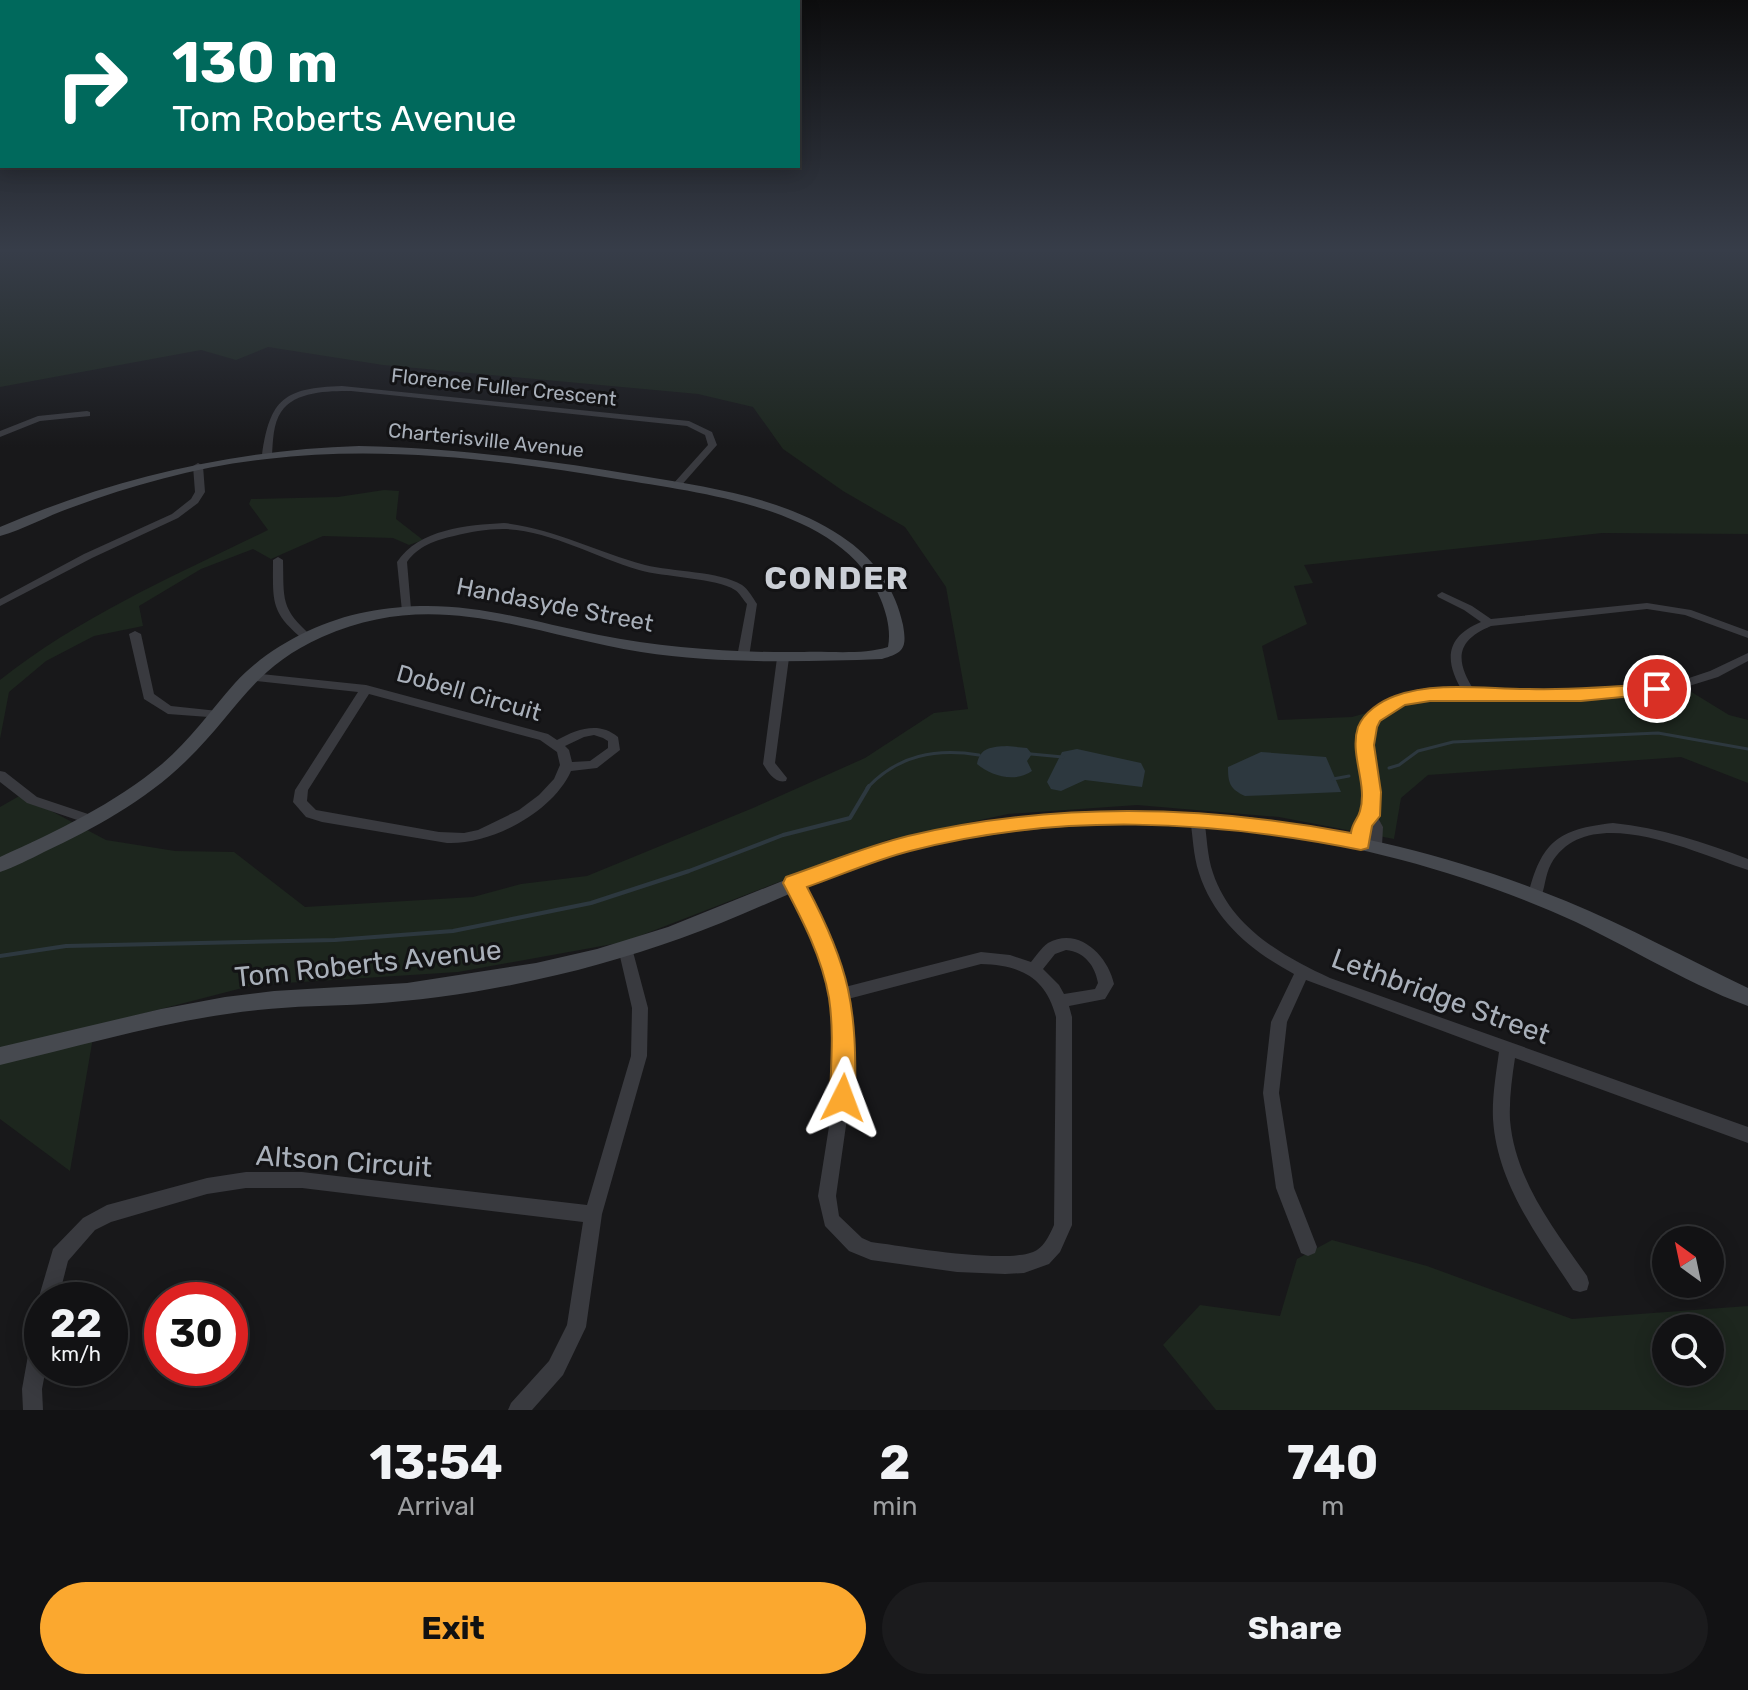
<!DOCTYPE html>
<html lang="en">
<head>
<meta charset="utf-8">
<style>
	body { margin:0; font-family:Rubik,sans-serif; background:#1b1b1d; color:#f1f3f6; height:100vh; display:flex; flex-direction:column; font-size:30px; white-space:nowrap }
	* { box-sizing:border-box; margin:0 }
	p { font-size:26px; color:#9c9ea0 }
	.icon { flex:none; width:44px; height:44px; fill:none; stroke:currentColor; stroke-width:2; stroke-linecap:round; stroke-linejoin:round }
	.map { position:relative; height:1410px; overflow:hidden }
	.side { display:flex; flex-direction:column; background:#121214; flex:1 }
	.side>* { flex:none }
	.banner { position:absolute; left:0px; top:0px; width:800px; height:168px; box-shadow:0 4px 20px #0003,0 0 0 2px #313234; background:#00695c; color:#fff; overflow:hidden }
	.needle { width:52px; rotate:327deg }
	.controls { position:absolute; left:1652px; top:1226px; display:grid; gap:16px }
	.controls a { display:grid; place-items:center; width:72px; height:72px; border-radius:50%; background:#121214; box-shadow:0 4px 20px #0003,0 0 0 2px #313234; font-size:40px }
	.speed { position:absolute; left:24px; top:1282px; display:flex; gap:16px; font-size:40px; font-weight:700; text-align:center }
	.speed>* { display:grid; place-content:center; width:104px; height:104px; border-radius:50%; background:#121214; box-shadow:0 4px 20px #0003,0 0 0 2px #313234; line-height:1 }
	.speed small { font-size:20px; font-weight:400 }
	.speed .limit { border:12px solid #d22; background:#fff; color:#111 }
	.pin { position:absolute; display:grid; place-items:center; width:68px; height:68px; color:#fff; margin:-34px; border:4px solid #fff; border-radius:50%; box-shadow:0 2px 8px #0007 }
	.me { position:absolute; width:88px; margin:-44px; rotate:3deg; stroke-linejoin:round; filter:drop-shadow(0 0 6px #0008) }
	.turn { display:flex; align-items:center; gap:28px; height:168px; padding:0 40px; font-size:36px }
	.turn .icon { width:104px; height:104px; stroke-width:2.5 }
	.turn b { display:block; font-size:56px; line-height:68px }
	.eta { display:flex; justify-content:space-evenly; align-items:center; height:136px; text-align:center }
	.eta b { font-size:48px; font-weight:700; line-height:56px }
	.button { display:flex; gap:16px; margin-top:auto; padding:16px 40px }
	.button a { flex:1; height:92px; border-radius:48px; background:#fba82f; color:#111; font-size:32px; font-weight:700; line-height:92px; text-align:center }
	.button a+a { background:#1b1b1d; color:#f1f3f6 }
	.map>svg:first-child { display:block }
</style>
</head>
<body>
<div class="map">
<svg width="1748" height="1410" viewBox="0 0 1748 1410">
	<rect width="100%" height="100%" fill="#18181a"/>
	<path fill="#1d261e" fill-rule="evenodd" d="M 0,250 L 1748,250 L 1748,534 L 1602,533 L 1304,565 L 1313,583 L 1294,586 L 1307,624 L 1262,646 L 1278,720 L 1352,717 L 1416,699 L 1606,699 L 1685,688 L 1729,715 L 1748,720 L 1748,783 L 1681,757 L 1428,775 L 1401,798 L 1394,839 L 1279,817 L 1137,805 L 1008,814 L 887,840 L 624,942 L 458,972 L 254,985 L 95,1026 L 70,1171 L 0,1119 L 0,807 L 21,795 L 106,840 L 175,851 L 234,852 L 305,907 L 473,897 L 521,884 L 587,876 L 753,808 L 865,758 L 934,713 L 968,709 L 946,587 L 905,527 L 843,491 L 783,449 L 753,407 L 698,394 L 383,365 L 268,347 L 236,360 L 201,350 L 0,387 Z
		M 384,490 L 399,491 L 396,519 L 423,540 L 409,545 L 393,538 L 323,536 L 271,559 L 253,549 L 201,569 L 139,606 L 143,626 L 94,636 L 46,661 L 9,692 L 0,739 L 0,680 C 81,616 176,575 268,530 L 249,504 L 251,499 L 338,497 Z
		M 1332,1240 L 1427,1266 L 1572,1319 L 1748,1306 L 1748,1410 L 1216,1410 L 1163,1345 L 1200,1305 L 1280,1316 L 1297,1259 ZM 1666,1328 L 1710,1328 L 1710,1372 L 1666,1372 Z"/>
	<path fill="#2d383f" d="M 1007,746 L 1027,748 L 1032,754 L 1027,761 L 1032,771 C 1015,783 991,776 977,764 C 980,747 992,747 1007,746 Z
		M 1077,749 L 1141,763 L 1145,771 L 1142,787 L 1085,780 L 1061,791 L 1051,789 L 1047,782 L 1062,752 Z
		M 1261,752 L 1326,757 L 1341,792 L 1245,796 C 1230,789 1228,783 1228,767 Z"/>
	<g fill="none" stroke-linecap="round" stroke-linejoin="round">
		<path stroke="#2d383f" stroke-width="3" d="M 1031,754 L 1063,757
			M 1389,768 L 1399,765 L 1418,751 L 1453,742 L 1658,733 L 1748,749
			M 1333,779 L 1349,776
			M 867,788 C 898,755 936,748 979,755"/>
		<path stroke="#2d383f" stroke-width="4" d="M 0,956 L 66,946 L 335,940 L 453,931 L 591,903 L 689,871 L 783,835 L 850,818 L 869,786"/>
		<path fill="#393a3f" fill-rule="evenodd" d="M 342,386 L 689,421 L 712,432 L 717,445 L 679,488 L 673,488 L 673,484 L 708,445 L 705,435 L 687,426 L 351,391 C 328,391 295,391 281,412 C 273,424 273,441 272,455 L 267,458 L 264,457 L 262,455 C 270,399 284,388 342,386 Z
			M 87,411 L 90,412 L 90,416 L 40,421 L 0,437 L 0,431 L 38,416 Z
			M 198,463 L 203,466 L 205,492 L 198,503 L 178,518 L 92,558 L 0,606 L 0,599 L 84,554 L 172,514 L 191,499 L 195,492 L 193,466 Z
			M 504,523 C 555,529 596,552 645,565 C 673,572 719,571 742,585 C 748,589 753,598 757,604 L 749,657 L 743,660 L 737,657 L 747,604 C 743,600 740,593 735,590 C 717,578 663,577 639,570 C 594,557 550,530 503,529 C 486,529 470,532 454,536 C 436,540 418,546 407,562 L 411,609 L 410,611 L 402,611 L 397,562 C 419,529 467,525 504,523 Z
			M 278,557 L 283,560 C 284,599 280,609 312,636 L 314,638 L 312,640 L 304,640 C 270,612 273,602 273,560 Z
			M 1442,592 L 1472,606 L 1491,619 L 1647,603 L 1691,610 L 1748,631 L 1748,638 L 1685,615 L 1647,609 L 1491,626 C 1455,641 1455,661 1475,692 L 1551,693 L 1636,689 L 1674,683 L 1710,671 L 1748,653 L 1748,661 L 1718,677 L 1676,690 L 1636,697 L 1551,701 L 1430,699 L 1403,704 L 1378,719 L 1374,727 L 1371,745 L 1376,775 L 1377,816 L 1383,827 L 1382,846 L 1380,850 L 1370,850 L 1368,846 L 1369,826 L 1366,846 L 1356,846 C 1351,834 1355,823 1363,815 C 1363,802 1364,789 1364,777 C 1363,766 1359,756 1359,745 C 1358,693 1425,691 1463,692 C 1444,661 1445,637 1481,622 L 1464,610 L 1438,597 L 1437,595 Z
			M 135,631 L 141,634 L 154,694 L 171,706 L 218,711 L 222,712 L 224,715 L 222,718 L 168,714 L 144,699 L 129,634 Z
			M 783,654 L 789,658 L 775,763 L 787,778 L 786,781 C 775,784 768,772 763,764 L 777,658 Z
			M 251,673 L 366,685 L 548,734 L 557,740 C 577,729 599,721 618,737 L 620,750 L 597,768 L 571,771 C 553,812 491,845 447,843 L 322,822 L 306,817 L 293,802 L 295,790 L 358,692 L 247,680 L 245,677 L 247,674 ZM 369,694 L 540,740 L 557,752 L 560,765 L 554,779 L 539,795 L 519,810 L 478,830 L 464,833 L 439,832 L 316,810 L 307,801 L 308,790 ZM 594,735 L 603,738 L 608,741 L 608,748 L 590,761 L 572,762 L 569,750 L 565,746 L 584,737 Z
			M 0,771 L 5,772 L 37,797 L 97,817 L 99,820 L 97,823 L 92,825 L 27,803 L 0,782 Z
			M 1197,813 L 1202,815 L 1204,818 C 1207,836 1207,856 1213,873 C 1231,927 1282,956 1330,978 L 1748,1127 L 1748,1143 L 1515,1058 C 1512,1078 1509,1099 1510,1120 C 1515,1180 1554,1229 1587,1276 L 1589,1283 L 1587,1290 L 1580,1292 L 1573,1290 C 1539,1238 1497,1184 1493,1119 C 1492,1097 1496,1074 1499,1052 L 1306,980 L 1287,1022 L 1279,1093 L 1294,1188 L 1317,1247 L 1315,1253 L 1308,1256 L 1301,1253 L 1276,1188 L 1263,1093 L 1271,1022 L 1294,974 C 1251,951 1214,920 1199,873 C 1193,855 1193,836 1190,818 L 1192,815 Z
			M 1613,823 C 1660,828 1704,842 1748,859 L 1748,870 C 1697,854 1588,799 1551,864 C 1545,875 1545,889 1540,900 L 1535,901 L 1530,900 L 1528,896 C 1541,842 1558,829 1613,823 Z
			M 794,878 L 799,879 L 828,935 L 845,987 L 981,952 L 1010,955 L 1031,962 C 1036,956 1041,948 1048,943 C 1079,926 1108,956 1114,984 L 1105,999 L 1069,1006 L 1072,1017 L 1072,1225 L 1060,1252 L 1049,1264 L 1024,1273 L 1005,1274 L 957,1272 L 871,1260 L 849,1251 L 825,1226 L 818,1196 L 837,1076 L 832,995 L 814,935 L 787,883 L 789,879 ZM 1066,950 C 1085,952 1095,966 1098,983 L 1095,989 L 1064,994 L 1059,985 L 1043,969 L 1055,954 ZM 981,964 C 1020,965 1046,977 1056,1017 L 1054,1225 C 1050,1234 1045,1245 1037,1250 C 1012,1266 903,1246 871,1242 L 862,1238 L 839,1216 L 836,1196 L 853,1076 L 848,999 Z
			M 625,942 L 630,944 L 632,948 L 648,1008 L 647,1056 L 602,1214 L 586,1327 L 563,1375 L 532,1410 L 508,1410 L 511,1403 L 549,1361 L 567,1325 L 583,1222 L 302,1188 L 246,1188 L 207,1194 L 111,1222 L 95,1230 L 68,1261 L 58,1300 L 42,1300 L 41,1307 L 38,1300 L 53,1249 L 83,1218 L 107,1205 L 207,1178 L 246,1172 L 302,1172 L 587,1205 L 631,1056 L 632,1008 L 618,948 L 620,944 Z
			M 42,1323 L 42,1368 L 46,1368 L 42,1389 L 43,1410 L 23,1410 L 22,1389 L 32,1333 L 35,1326 Z"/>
		<path fill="#46494f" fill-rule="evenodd" d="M 359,446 C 454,448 548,460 642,476 C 712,488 789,498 848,541 C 876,561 896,591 903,625 C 907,648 904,653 882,659 C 802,662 721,664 641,652 C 528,634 436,586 322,637 C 252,668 237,712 186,761 C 145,801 95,828 44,852 C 30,859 15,867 0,872 L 0,857 C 57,831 114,804 162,764 C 190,740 211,710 235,683 C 268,647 319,621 366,612 C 454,595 515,618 599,635 C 666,648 735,653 804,652 C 830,651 863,655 888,647 C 891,631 887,615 881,600 C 845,508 701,493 617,479 C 501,460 384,445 267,459 C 200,466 136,484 73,507 C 49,515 25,529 0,536 L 0,527 C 116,477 233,450 359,446 Z
			M 1146,811 C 1294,819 1429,845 1566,901 C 1629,927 1687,959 1748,988 L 1748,1006 C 1680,981 1618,939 1551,911 C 1349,826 1123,799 909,851 C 843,867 783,898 721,923 C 668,944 613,962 557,975 C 495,990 431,1000 367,1004 C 331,1006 294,1006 258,1010 C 171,1019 85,1045 0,1065 L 0,1047 L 161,1009 L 225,997 L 274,991 L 407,983 L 536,963 L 597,949 L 668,927 L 827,863 L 909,837 L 988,821 L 1067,813 Z"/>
	</g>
	<linearGradient id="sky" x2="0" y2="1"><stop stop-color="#0d0d0e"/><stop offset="0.56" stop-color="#373d49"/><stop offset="1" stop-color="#373d49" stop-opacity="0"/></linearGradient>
	<rect width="1748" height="447" fill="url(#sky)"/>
	<path fill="#fba82f" stroke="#a36d1f" stroke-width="2" d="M 1657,683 L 1663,685 L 1666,689 L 1663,693 L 1581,701 L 1430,701 L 1405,705 L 1380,721 L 1377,727 L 1374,745 L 1381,792 L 1380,816 L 1372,826 L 1368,848 L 1361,850 C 1211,820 1059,812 910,851 C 875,860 841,875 807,887 C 850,968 857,1007 855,1098 L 852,1106 L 843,1109 L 834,1106 L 830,1098 C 831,1064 834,1031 829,998 C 822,957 802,919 783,883 L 786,877 C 827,863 867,846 908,836 C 1056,801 1203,805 1351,833 C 1352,823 1358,819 1360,811 C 1368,784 1349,754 1358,727 C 1364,712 1381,701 1395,696 C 1435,681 1486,689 1529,689 C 1572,690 1614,687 1657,683 Z"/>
	<g text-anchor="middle" stroke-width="6" stroke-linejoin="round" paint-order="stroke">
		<g font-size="20" fill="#a9b0ba" stroke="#131315">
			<text transform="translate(504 387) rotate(6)" y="7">Florence Fuller Crescent</text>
			<text transform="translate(486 440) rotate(6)" y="7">Charterisville Avenue</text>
		</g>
		<g font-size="24" fill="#a9b0ba" stroke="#131315">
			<text transform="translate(555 605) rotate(11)" y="8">Handasyde Street</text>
			<text transform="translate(469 693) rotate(16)" y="8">Dobell Circuit</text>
		</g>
		<g font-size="28" fill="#a9b0ba" stroke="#131315">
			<text transform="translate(368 963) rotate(-6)" y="10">Tom Roberts Avenue</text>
			<text transform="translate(1441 996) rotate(20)" y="10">Lethbridge Street</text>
			<text transform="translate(344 1161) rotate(4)" y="10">Altson Circuit</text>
		</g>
		<g font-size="32" font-weight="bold" letter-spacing="2" fill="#cbcfd6" stroke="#131315">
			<text x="837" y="589">CONDER</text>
		</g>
	</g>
</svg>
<div class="controls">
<a><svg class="needle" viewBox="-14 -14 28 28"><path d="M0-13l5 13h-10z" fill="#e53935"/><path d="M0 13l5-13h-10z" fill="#9c9ea0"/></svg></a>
<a><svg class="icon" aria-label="search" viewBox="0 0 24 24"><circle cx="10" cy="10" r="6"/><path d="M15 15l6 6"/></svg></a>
</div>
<div class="speed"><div>22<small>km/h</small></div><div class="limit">30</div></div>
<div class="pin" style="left:1657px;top:689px;background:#d93025"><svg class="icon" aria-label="arrive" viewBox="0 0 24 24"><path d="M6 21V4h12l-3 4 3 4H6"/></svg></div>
<svg class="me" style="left:843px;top:1098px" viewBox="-20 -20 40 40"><path d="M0-17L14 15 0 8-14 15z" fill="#fba82f" stroke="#fff" stroke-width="4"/></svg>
<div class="banner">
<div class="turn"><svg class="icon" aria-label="right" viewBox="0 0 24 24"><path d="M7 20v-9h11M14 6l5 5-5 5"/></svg><div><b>130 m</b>Tom Roberts Avenue</div></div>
</div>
</div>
<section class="side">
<div class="eta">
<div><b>13:54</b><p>Arrival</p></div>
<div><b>2</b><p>min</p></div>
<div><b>740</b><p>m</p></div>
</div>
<div class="button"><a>Exit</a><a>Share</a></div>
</section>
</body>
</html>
